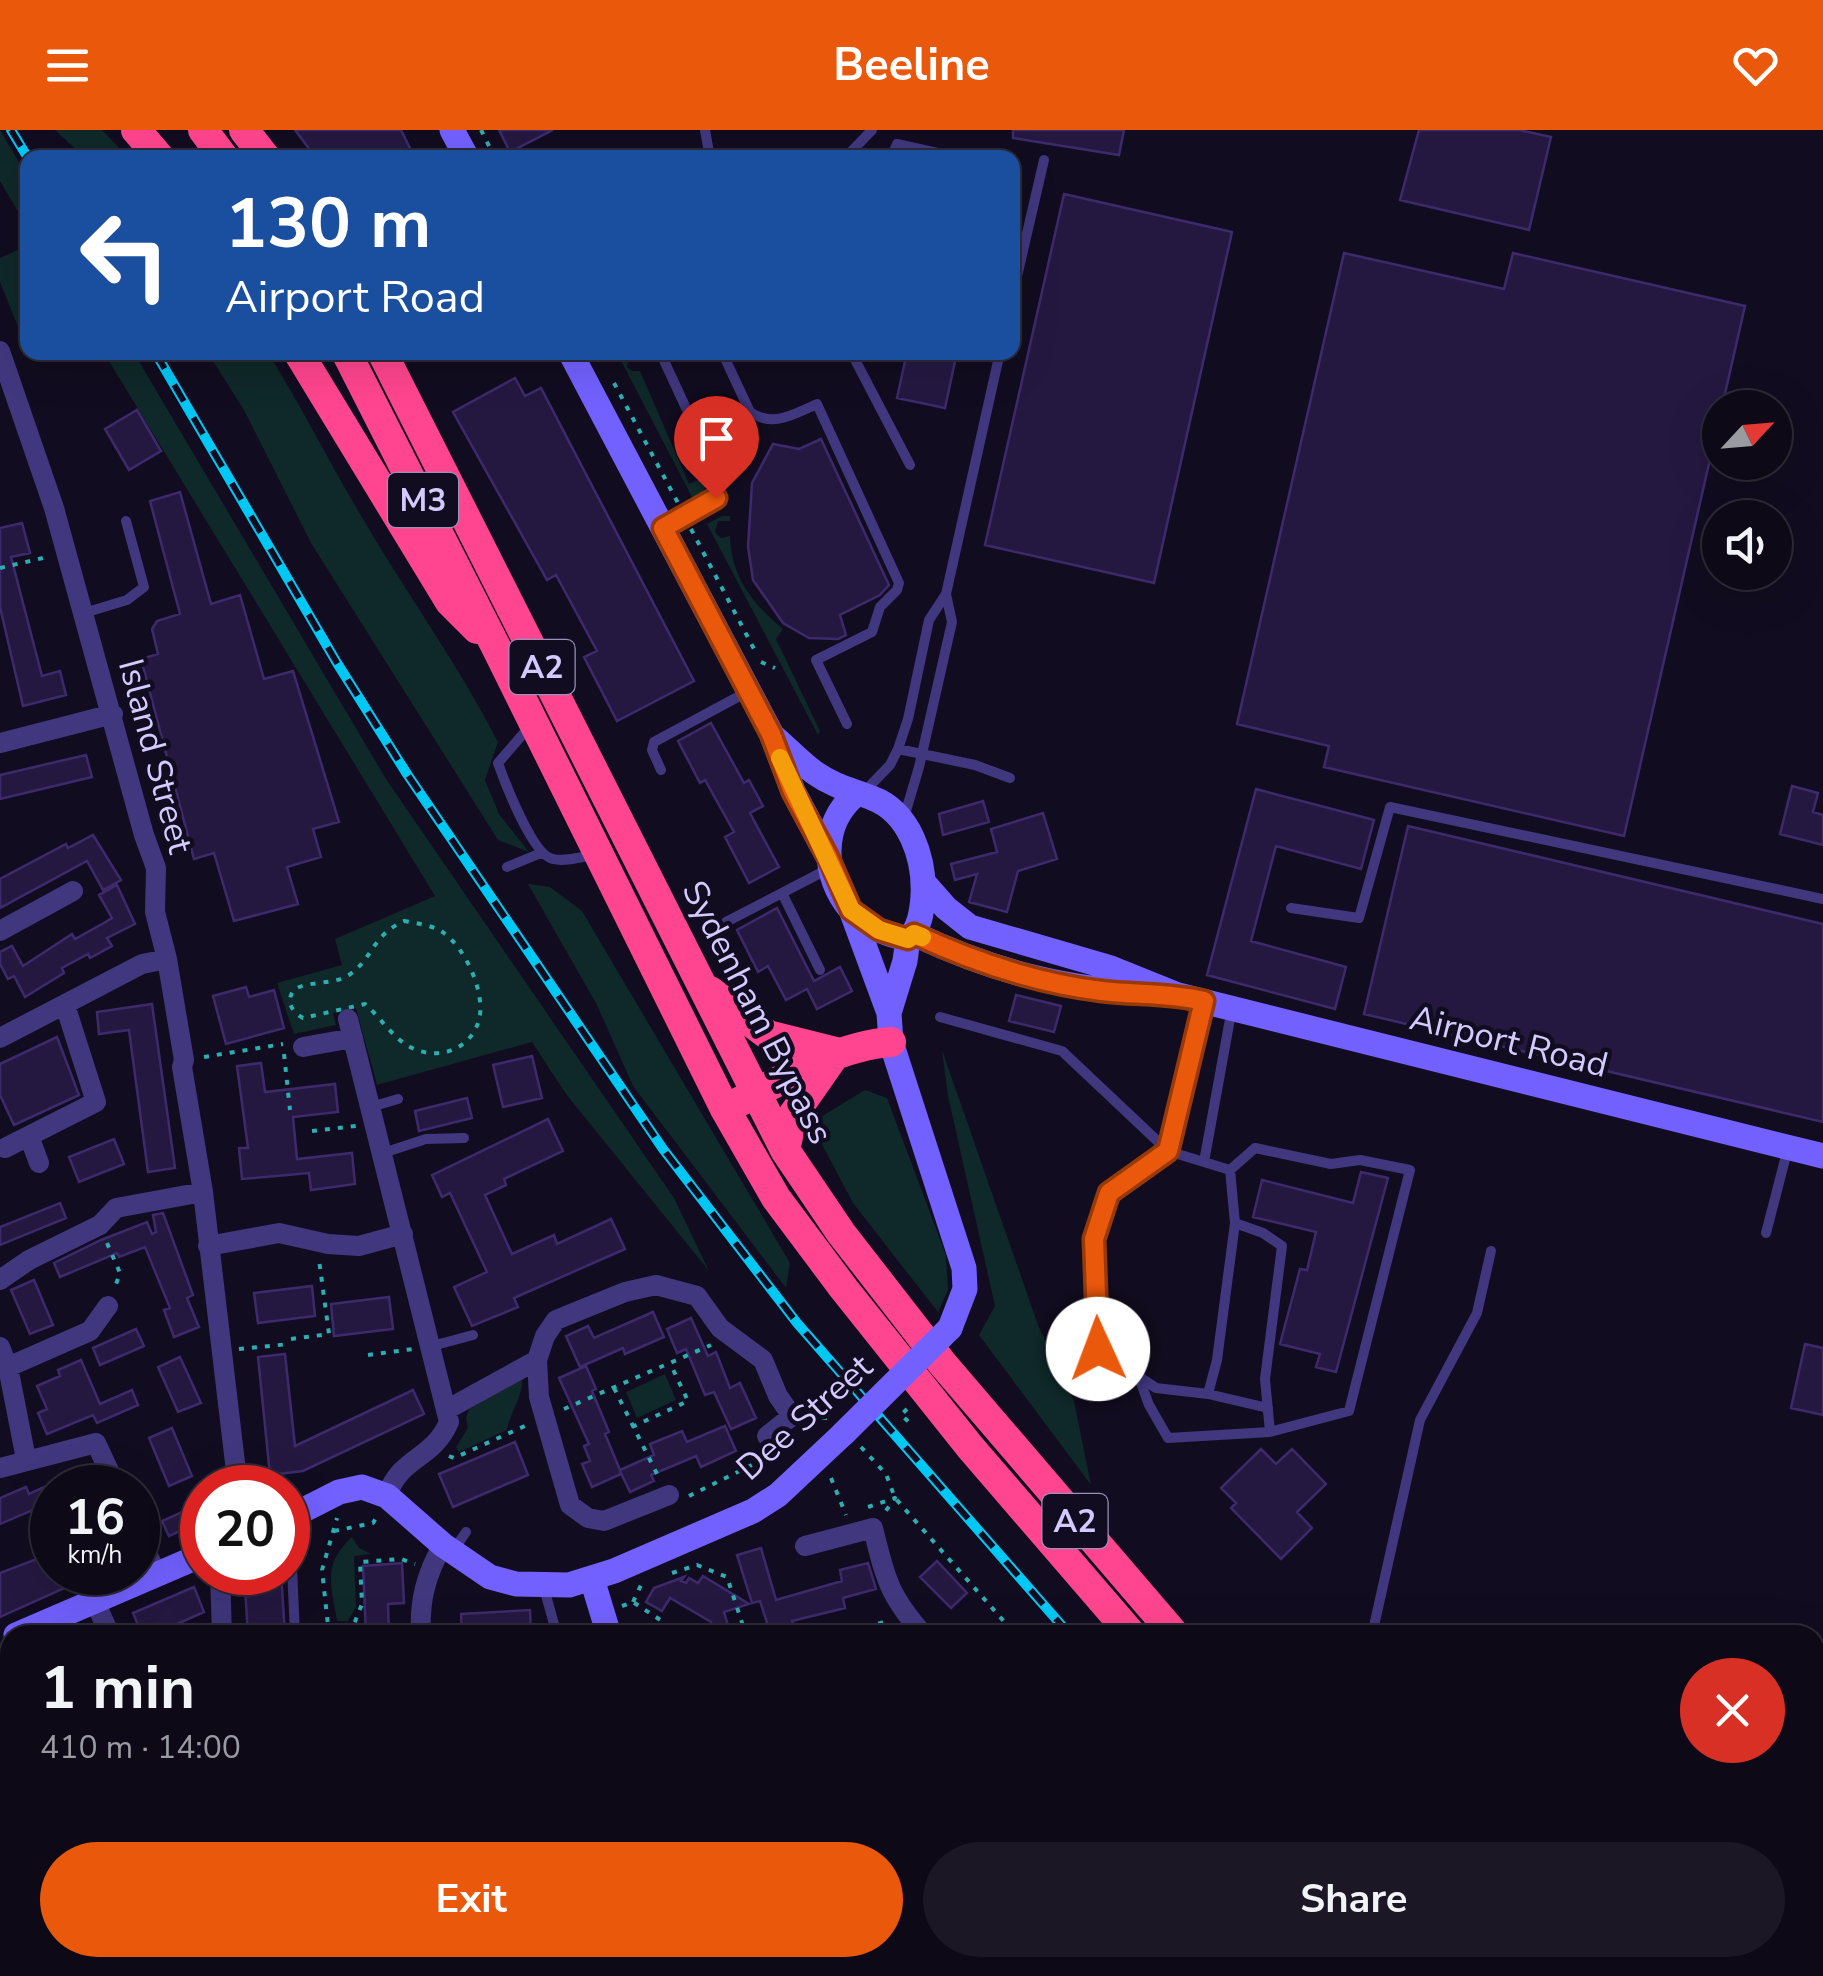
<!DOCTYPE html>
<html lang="en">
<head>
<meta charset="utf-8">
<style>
	body { margin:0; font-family:"Nunito Sans",sans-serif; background:#1b1724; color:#f1f3f6; height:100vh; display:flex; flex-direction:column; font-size:38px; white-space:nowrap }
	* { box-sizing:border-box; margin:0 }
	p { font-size:32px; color:#9a9aa1 }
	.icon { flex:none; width:55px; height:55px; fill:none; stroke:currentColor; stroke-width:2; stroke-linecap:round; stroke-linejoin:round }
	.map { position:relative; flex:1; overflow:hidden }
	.panel { position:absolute; left:0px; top:1495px; width:1825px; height:352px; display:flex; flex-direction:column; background:#0d0917; border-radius:30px 30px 0 0; box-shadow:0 10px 40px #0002,0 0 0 2px #2d2a36 }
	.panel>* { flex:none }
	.banner { position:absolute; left:20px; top:20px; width:1000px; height:210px; border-radius:20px; box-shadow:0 10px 40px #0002,0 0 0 2px #2d2a36; background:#1a4fa0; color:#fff; overflow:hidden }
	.needle { width:65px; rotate:64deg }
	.buttons { position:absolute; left:1702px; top:260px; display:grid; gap:20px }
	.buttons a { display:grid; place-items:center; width:90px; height:90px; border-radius:50%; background:#0d0917; box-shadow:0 10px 40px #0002,0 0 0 2px #2d2a36; font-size:50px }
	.speed { position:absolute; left:30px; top:1335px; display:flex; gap:20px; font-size:50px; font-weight:700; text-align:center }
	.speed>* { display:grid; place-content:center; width:130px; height:130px; border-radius:50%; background:#0d0917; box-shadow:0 10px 40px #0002,0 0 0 2px #2d2a36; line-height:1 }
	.speed small { font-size:25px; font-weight:400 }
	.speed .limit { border:15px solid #d22; background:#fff; color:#111 }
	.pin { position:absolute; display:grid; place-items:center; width:85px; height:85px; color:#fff; margin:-102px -42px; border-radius:50% 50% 50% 0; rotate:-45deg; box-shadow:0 0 10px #0007 }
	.pin .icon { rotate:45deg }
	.me { position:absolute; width:110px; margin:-55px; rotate:358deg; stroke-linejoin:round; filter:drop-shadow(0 0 8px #0008) }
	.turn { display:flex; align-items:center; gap:35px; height:210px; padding:0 40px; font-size:45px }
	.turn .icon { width:130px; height:130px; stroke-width:2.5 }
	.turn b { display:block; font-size:70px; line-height:85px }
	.round { display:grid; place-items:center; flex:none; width:105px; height:105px; border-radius:52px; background:#1b1724 }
	.head { display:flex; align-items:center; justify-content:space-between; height:170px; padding:0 40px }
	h1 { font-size:60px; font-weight:700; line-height:75px }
	.button { display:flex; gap:20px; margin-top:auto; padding:20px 40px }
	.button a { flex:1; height:115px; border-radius:60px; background:#ea580c; color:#fff; font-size:40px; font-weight:700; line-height:115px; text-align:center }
	.button a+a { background:#1b1724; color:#f1f3f6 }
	header { display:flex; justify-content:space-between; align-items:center; height:130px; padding:0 40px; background:#ea580c; color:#fff; font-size:45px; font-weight:700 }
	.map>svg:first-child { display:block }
</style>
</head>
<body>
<header><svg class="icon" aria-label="menu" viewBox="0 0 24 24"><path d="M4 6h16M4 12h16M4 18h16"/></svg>Beeline<svg class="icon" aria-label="heart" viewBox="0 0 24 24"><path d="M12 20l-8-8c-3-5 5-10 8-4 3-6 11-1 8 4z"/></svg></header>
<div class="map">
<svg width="1823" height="1846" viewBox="0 0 1823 1846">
	<rect width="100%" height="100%" fill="#110c1f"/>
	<path fill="#0f2829" d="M 0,0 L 27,46 L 27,97 L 0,51 Z
		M 55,0 L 102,0 L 128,27 L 84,27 Z
		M 27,116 L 27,219 L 0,152 L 0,128 Z
		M 104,223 L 134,223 L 386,649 L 674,1068 L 709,1141 L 566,964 L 532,912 L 377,955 L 356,878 L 333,883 L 336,895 L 294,904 L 277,853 L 342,835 L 335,809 L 435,766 Z
		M 208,223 L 268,223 C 302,277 330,334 363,389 C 407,464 458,534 498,612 L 485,650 L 499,684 L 529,722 L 498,710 L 311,413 L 244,280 Z
		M 617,223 L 631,223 L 627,237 L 632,241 L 640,241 L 689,354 L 702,348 L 706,356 L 702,362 L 692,367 Z
		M 722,386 L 730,386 L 730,391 L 718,391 L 715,402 L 721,408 L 730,406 C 731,447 753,474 783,499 L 776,509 L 820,601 L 818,605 L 707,394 Z
		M 528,754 L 550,757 L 582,781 L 790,1133 L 786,1158 L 633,956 L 597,875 Z
		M 942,920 L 1038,1195 L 1074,1271 L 1091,1355 L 979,1205 L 995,1176 L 948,966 Z
		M 865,960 L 887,968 L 946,1125 L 948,1160 L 938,1182 L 853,1073 L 818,1007 L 819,988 Z
		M 665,1244 L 676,1270 L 637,1288 L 626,1262 Z
		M 522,1248 C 524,1264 510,1283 507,1300 L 459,1322 L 456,1317 L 468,1298 L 466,1288 L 469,1279 Z
		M 352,1407 L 359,1418 L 371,1424 L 354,1426 L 356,1477 L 348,1491 L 337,1491 C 331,1454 322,1435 352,1407 Z"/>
	<path fill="#09173c" d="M 1634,1838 L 1763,1838 L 1773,1846 L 1630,1846 Z"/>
	<path fill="#241840" stroke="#3d2a6c" stroke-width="2.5" d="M 295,0 L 401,0 L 415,28 L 316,28 Z
		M 499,0 L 553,0 L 510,22 Z
		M 1013,0 L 1124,0 L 1119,25 L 1013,8 Z
		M 1419,0 L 1519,0 L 1551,7 L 1529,100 L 1400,70 Z
		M 1064,64 L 1232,102 L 1154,453 L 985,415 Z
		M 1344,123 L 1504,159 L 1513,123 L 1745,176 L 1624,706 L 1324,637 L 1329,616 L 1237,594 Z
		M 907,222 L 957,222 L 945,278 L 897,268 Z
		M 515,248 L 525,266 L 541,258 L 694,551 L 617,591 L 584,527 L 597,521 L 556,445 L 547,450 L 453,282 Z
		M 137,280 L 161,321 L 129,340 L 105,299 Z
		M 821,309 L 889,455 L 880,465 L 840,485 L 846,505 L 838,509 L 809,508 L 783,493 L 753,450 L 748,417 L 752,353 L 773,314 L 799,319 Z
		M 180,362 L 211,474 L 240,465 L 264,549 L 293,541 L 339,692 L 313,699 L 321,727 L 287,737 L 298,774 L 234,791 L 214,723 L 194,729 L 141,529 L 158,524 L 152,499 L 157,491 L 180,484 L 150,371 Z
		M 22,393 L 30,423 L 11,427 L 42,546 L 60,541 L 66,565 L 23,576 L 0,477 L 0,398 Z
		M 711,593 L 744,653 L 749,650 L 763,676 L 750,683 L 779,737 L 749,753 L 725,707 L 734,702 L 705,650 L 700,653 L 678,611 Z
		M 86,625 L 92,647 L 0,669 L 0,645 Z
		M 1792,656 L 1818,663 L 1813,682 L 1823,685 L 1823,715 L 1780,704 Z
		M 1256,659 L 1374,690 L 1361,739 L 1276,716 L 1251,811 L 1346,837 L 1335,879 L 1207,845 Z
		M 983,671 L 989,692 L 943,705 L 939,684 Z
		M 1043,683 L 1057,729 L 1018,741 L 1007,782 L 969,772 L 977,744 L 955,750 L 951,734 L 997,722 L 991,699 Z
		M 1408,696 L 1823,794 L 1823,992 L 1364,884 Z
		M 93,705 L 121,750 L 103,760 L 87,731 L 0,778 L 0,749 L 66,714 L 68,718 Z
		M 117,755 L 135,794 L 107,808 L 112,816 L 90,828 L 88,824 L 62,838 L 64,843 L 25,867 L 14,846 L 8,849 L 0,834 L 0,822 L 12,816 L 23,836 L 72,804 L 75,809 L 102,794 L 112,788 L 99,765 Z
		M 777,778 L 814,851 L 840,837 L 852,861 L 817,879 L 807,859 L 786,870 L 768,836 L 758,842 L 737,800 Z
		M 246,857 L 249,867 L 274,860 L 284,898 L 226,914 L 213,866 Z
		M 1016,865 L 1061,876 L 1054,902 L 1009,891 Z
		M 152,874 L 175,1038 L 148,1042 L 129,900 L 99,904 L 97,882 Z
		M 57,907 L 79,965 L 14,995 L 0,965 L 0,934 Z
		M 532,926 L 542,968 L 503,977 L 493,935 Z
		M 261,933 L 265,962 L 335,954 L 338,982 L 293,987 L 297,1029 L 352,1023 L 355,1054 L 311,1060 L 309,1043 L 242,1049 L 239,1018 L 248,1018 L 237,936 Z
		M 467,968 L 472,988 L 419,1001 L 415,981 Z
		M 548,989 L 563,1021 L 504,1049 L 506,1055 L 485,1065 L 512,1124 L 554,1105 L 557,1114 L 611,1089 L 625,1119 L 514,1168 L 518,1177 L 472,1196 L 454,1157 L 487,1142 L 450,1063 L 442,1067 L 432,1045 Z
		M 114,1009 L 124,1034 L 79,1052 L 69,1027 Z
		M 1361,1042 L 1388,1048 L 1336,1242 L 1316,1237 L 1320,1224 L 1280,1214 L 1300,1139 L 1307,1140 L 1316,1102 L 1253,1087 L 1262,1050 L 1353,1073 Z
		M 60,1073 L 66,1088 L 0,1115 L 0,1097 Z
		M 163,1083 L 193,1165 L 187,1168 L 199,1197 L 174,1207 L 164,1180 L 170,1178 L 145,1117 L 119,1127 L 117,1123 L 60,1147 L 54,1133 L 101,1110 L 147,1092 L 152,1104 L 156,1102 L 153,1085 Z
		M 34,1150 L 53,1195 L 30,1204 L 11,1160 Z
		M 312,1156 L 315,1186 L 258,1193 L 254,1163 Z
		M 389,1167 L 393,1199 L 334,1206 L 331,1174 Z
		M 653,1182 L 664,1207 L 625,1224 L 623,1218 L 580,1237 L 566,1206 L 588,1196 L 594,1208 Z
		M 691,1188 L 708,1226 L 716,1222 L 730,1258 L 740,1253 L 756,1288 L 731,1299 L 714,1262 L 705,1265 L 686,1219 L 677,1223 L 667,1199 Z
		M 136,1199 L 144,1216 L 100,1235 L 93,1218 Z
		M 1805,1214 L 1823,1218 L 1823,1285 L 1791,1278 Z
		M 285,1224 L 295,1316 L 413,1260 L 424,1284 L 303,1341 L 270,1345 L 258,1227 Z
		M 180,1227 L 201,1273 L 178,1282 L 158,1237 Z
		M 81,1230 L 100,1274 L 132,1260 L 138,1275 L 97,1293 L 93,1285 L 47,1304 L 38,1283 L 47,1279 L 37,1256 L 60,1246 L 58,1240 Z
		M 586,1236 L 596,1259 L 592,1261 L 609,1302 L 605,1304 L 620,1340 L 654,1325 L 650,1314 L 682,1301 L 687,1312 L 725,1296 L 736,1321 L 701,1337 L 696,1326 L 651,1345 L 654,1351 L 630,1362 L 620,1341 L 621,1344 L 592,1357 L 582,1334 L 590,1331 L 584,1316 L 589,1314 L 559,1248 Z
		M 172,1298 L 192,1346 L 169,1356 L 149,1308 Z
		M 515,1312 L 528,1345 L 453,1377 L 439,1344 Z
		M 1261,1319 L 1276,1334 L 1292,1319 L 1326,1354 L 1297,1382 L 1312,1398 L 1281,1429 L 1231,1378 L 1236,1373 L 1221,1358 Z
		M 91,1336 L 97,1351 L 83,1358 L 52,1358 L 52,1372 L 0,1394 L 0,1368 L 26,1357 L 29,1364 Z
		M 202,1373 L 202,1391 L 169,1406 L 162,1391 Z
		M 761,1418 L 776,1470 L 842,1451 L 840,1440 L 868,1433 L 876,1459 L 843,1468 L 845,1478 L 792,1491 L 797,1505 L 771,1505 L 760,1471 L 752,1473 L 737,1425 Z
		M 52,1423 L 52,1442 L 100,1442 L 0,1487 L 0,1443 Z
		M 937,1431 L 967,1463 L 951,1478 L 920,1447 Z
		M 402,1433 L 404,1473 L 388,1474 L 389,1505 L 366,1505 L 363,1436 Z
		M 244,1442 L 281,1442 L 285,1505 L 248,1505 Z
		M 703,1446 L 749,1474 L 724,1482 L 731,1505 L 703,1505 L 711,1492 L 670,1468 L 662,1481 L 646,1472 L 654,1458 L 684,1447 L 681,1451 L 686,1453 L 689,1448 L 698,1453 Z
		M 194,1457 L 204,1482 L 152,1505 L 142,1505 L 133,1483 Z
		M 530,1480 L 531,1504 L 462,1505 L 461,1484 Z"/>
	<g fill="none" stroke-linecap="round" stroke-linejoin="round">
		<path stroke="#2daeb1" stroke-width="4" stroke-dasharray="5 8" stroke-linecap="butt" d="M 481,0 L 495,28
			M 614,253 L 678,373
			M 691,399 L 754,519
			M 0,438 L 47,427
			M 761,532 L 775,538
			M 404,791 C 415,793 431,795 441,801 C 465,816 486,863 479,890 C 470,921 437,931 410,917 C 393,908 380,887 365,874 L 303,888 C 294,883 286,874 292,863 C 298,850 333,856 349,845 C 373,829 371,806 404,791 Z
			M 284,924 L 290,980
			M 204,927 L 283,914
			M 312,1001 L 356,996
			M 107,1113 L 120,1143 L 114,1160
			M 291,1209 L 329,1204 L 319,1130
			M 239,1219 L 289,1214
			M 368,1225 L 413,1219
			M 614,1258 L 659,1348
			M 564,1279 L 711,1215
			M 907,1279 L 901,1285 L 909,1292 L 913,1288
			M 809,1287 L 829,1288
			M 632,1297 L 688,1271 L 670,1233
			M 861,1317 L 886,1344 L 895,1368 L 1016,1505
			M 449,1326 L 454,1328 L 527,1295
			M 831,1348 L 846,1385
			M 689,1366 L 756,1333 L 761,1325
			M 868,1377 L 895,1368 L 885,1382
			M 334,1401 L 373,1393 L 376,1388
			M 672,1443 L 697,1435 L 727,1447 L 746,1505
			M 633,1472 L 641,1455
			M 622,1476 L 633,1472 L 665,1493
			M 329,1497 L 354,1494
			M 329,1505 L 322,1440 L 337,1388
			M 354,1505 L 354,1494 L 362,1474 L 360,1432 L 401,1429 L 415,1434
			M 841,1505 L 887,1491
			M 340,1846 L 341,1838
			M 364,1846 L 364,1838
			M 1211,1846 L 1235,1838"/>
		<path stroke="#40377e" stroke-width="10" d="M 705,0 L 710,28
			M 845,28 L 872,0
			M 891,28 L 897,14 L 960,28
			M 1012,168 L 1044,30
			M 660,222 L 718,347 L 715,368 L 709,373 L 663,398
			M 722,222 L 750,282 C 773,298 794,284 817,274 L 899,453 L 897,460 L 880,477 L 872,502 L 816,530 L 847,594
			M 851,222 L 910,335
			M 84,483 L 127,470 L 144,457 L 126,391
			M 530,596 L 498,633 C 505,653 533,726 553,729 C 565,732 581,727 593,725
			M 898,619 L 975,635 L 1010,648
			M 661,640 L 652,620 L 654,612 L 747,562
			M 862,664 L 890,635 L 898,619 L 908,589 L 929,490 L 946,464 L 1000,222
			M 903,691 L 919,637 L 952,492 L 946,464
			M 507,737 L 541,723
			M 782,763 L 820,840
			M 1291,778 L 1359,788 L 1390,677 L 1823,769
			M 726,792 L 830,738
			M 1204,871 L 1168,1021 L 1109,1063 L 1094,1109 L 1098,1219 L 1156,1258 L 1208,1264 L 1217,1230 L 1235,1093 L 1230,1040
			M 940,887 L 1062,921 L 1168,1021 L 1230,1040
			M 371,977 L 398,969
			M 383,1023 L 426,1009 L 464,1008
			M 1204,1032 L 1232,878
			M 1235,1093 L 1263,1103 L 1282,1116 L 1265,1249 L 1270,1302
			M 1766,1103 L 1788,1018
			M 432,1216 L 473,1205
			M 1138,1245 L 1149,1275 L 1168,1308 L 1270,1302 L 1349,1281 L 1410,1040 L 1360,1030 L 1331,1034 L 1255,1018 L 1230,1040
			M 1208,1264 L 1268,1278
			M 453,1421 L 466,1402
			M 292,1437 L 295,1505
			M 544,1458 L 557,1505
			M 1372,1505 L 1420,1290 L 1477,1183 L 1491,1121
			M 1815,1518 L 1823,1520
			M 0,1777 L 10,1778
			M 653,1838 L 655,1846
			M 1795,1838 L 1805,1846
			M 265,1846 L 312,1843 L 312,1838"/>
		<path stroke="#40377e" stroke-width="20" d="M 0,221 L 54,378 L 144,705 L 156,738 L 155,782 L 167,829 L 184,930 L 182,937 L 203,1062 L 238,1358
			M 0,613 L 113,584
			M 0,801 L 73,761
			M 348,889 L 449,1292 C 432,1331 400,1326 387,1366
			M 0,908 L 142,834 L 167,829
			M 303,917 L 353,908
			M 29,1006 L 39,1033
			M 5,1018 L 96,972 L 65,875
			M 208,1116 L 279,1103 L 328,1114 L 359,1116 L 403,1104
			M 0,1150 L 29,1130 L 100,1095 L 116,1078 L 203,1062
			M 0,1217 L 8,1237 L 26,1329
			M 8,1237 L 90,1201 L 108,1176
			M 448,1279 L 537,1230
			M 0,1338 L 96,1313 L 117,1358
			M 669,1365 L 604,1391 L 588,1388 L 570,1375 L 539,1267 L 537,1230 L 545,1206 L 556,1190 L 625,1162 L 656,1155 L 697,1166 L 720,1198 L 763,1230 L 778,1266 L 792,1286 L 767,1306
			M 138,1404 L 157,1445
			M 805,1416 L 873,1398 C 885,1448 889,1466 924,1505
			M 220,1442 L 222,1505
			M 95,1472 L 110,1505
			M 682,1504 L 682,1505
			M 421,1505 C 419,1471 426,1444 443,1415
			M 0,1679 L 10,1679
			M 238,1838 L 238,1846
			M 439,1838 L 439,1846
			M 583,1838 L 583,1846
			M 989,1846 L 1017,1838"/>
		<path stroke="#7261ff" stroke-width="25" d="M 452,0 L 467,28
			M 570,222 L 771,603 L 793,661 L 828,727
			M 774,607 C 788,619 801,633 815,643 C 835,657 852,660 872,668 C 910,682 925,729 923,766 C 922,781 920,799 908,809 L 905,831 L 889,883
			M 855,665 C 820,694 822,747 851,780 C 865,796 888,805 908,809
			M 924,753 L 946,778 L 970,797 L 1111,838 L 1178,865 L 1823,1026
			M 851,780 L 889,883 L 891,912 L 964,1138 L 965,1159 L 950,1198
			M 914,804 C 997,843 1067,860 1158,864
			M 288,1388 L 339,1362 L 362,1357 L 387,1366 L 443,1415 L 490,1447 L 516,1454 L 569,1455 L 614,1441 L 753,1381 L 778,1365 L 843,1304
			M 592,1449 L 609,1505
			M 16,1505 L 202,1425
			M 705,1838 L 707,1846"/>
		<path stroke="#ff458f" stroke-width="30" d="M 136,0 L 160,28
			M 203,0 L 224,28
			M 244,0 L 266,28
			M 298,222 L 450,472 L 477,499
			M 346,222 L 497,519 L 725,979 L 776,1068 L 844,1159 L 970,1317 L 1132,1505
			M 382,222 L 785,1020 L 841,1103 L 942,1233 L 1175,1505
			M 710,861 L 768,905 L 840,923
			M 737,973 C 785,948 837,916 891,912
			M 785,1020 L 793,985 L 832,929
			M 1482,1838 L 1491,1846
			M 1521,1838 L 1530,1846"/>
		<defs>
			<path id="rail" d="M 11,0 L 28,28
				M 155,222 L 337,533 L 407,644 L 663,1019 L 797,1193 L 1070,1505
				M 1400,1838 L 1410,1846"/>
		</defs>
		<use href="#rail" stroke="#00c8f5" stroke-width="10"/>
		<use href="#rail" stroke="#110c1f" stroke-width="6" stroke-dasharray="19" stroke-linecap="butt"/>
		<path stroke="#7261ff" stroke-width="25" d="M 843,1304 L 950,1198"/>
	</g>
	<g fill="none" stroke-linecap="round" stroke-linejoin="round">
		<defs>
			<path id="route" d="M 716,368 L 663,398 L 771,604 L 793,662 L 828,727 L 851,780 L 879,800 L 908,809 L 914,804 C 974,832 1035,853 1102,861 C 1136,865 1170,863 1204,871 L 1168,1021 L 1109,1063 L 1094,1109 L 1098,1219"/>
		</defs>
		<use href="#route" stroke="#983908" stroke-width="25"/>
		<use href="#route" stroke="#ea580c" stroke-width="18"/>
		<path stroke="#f59e0b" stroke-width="18" d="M 780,628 L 851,780 L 879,800 L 908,809 L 914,804 L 922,807"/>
	</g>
	<g text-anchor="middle" stroke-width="9" stroke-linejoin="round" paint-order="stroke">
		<g fill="#110c1f" stroke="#9a91bc" stroke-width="2.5">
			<rect x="388" y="343" width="70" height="54" rx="8"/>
			<rect x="509.5" y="510" width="65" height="54" rx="8"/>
			<rect x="1042.5" y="1364" width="65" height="54" rx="8"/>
		</g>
		<g font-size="32" font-weight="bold" fill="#d5caff">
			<text x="423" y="381">M3</text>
			<text x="542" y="548">A2</text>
			<text x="1075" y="1402">A2</text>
		</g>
		<g font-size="35" fill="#d5caff" stroke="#110c1f">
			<text transform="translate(156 626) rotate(75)" y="12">Island Street</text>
			<text transform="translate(758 882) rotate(63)" y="12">Sydenham Bypass</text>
			<text transform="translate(1509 911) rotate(14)" y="12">Airport Road</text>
			<text transform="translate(804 1287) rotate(-42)" y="12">Dee Street</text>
		</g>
	</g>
</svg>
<div class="buttons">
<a><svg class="needle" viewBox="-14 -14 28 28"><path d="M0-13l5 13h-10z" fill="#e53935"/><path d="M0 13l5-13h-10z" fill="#9a9aa1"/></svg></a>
<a><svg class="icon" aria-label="sound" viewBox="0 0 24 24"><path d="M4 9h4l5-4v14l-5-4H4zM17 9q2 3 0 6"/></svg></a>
</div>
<div class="speed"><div>16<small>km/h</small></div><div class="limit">20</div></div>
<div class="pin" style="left:716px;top:368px;background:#d93025"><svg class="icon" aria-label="arrive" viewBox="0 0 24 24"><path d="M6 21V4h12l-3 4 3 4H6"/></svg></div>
<svg class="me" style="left:1098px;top:1219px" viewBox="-20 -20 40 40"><circle r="19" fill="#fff"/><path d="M0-13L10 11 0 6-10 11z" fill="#ea580c"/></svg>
<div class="banner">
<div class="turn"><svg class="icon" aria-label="left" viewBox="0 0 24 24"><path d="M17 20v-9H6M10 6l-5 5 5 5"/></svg><div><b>130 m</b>Airport Road</div></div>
</div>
<section class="panel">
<div class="head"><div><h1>1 min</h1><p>410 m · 14:00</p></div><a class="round" style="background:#d93025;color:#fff"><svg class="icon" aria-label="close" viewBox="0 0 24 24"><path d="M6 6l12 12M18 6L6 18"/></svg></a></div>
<div class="button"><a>Exit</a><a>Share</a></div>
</section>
</div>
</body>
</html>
